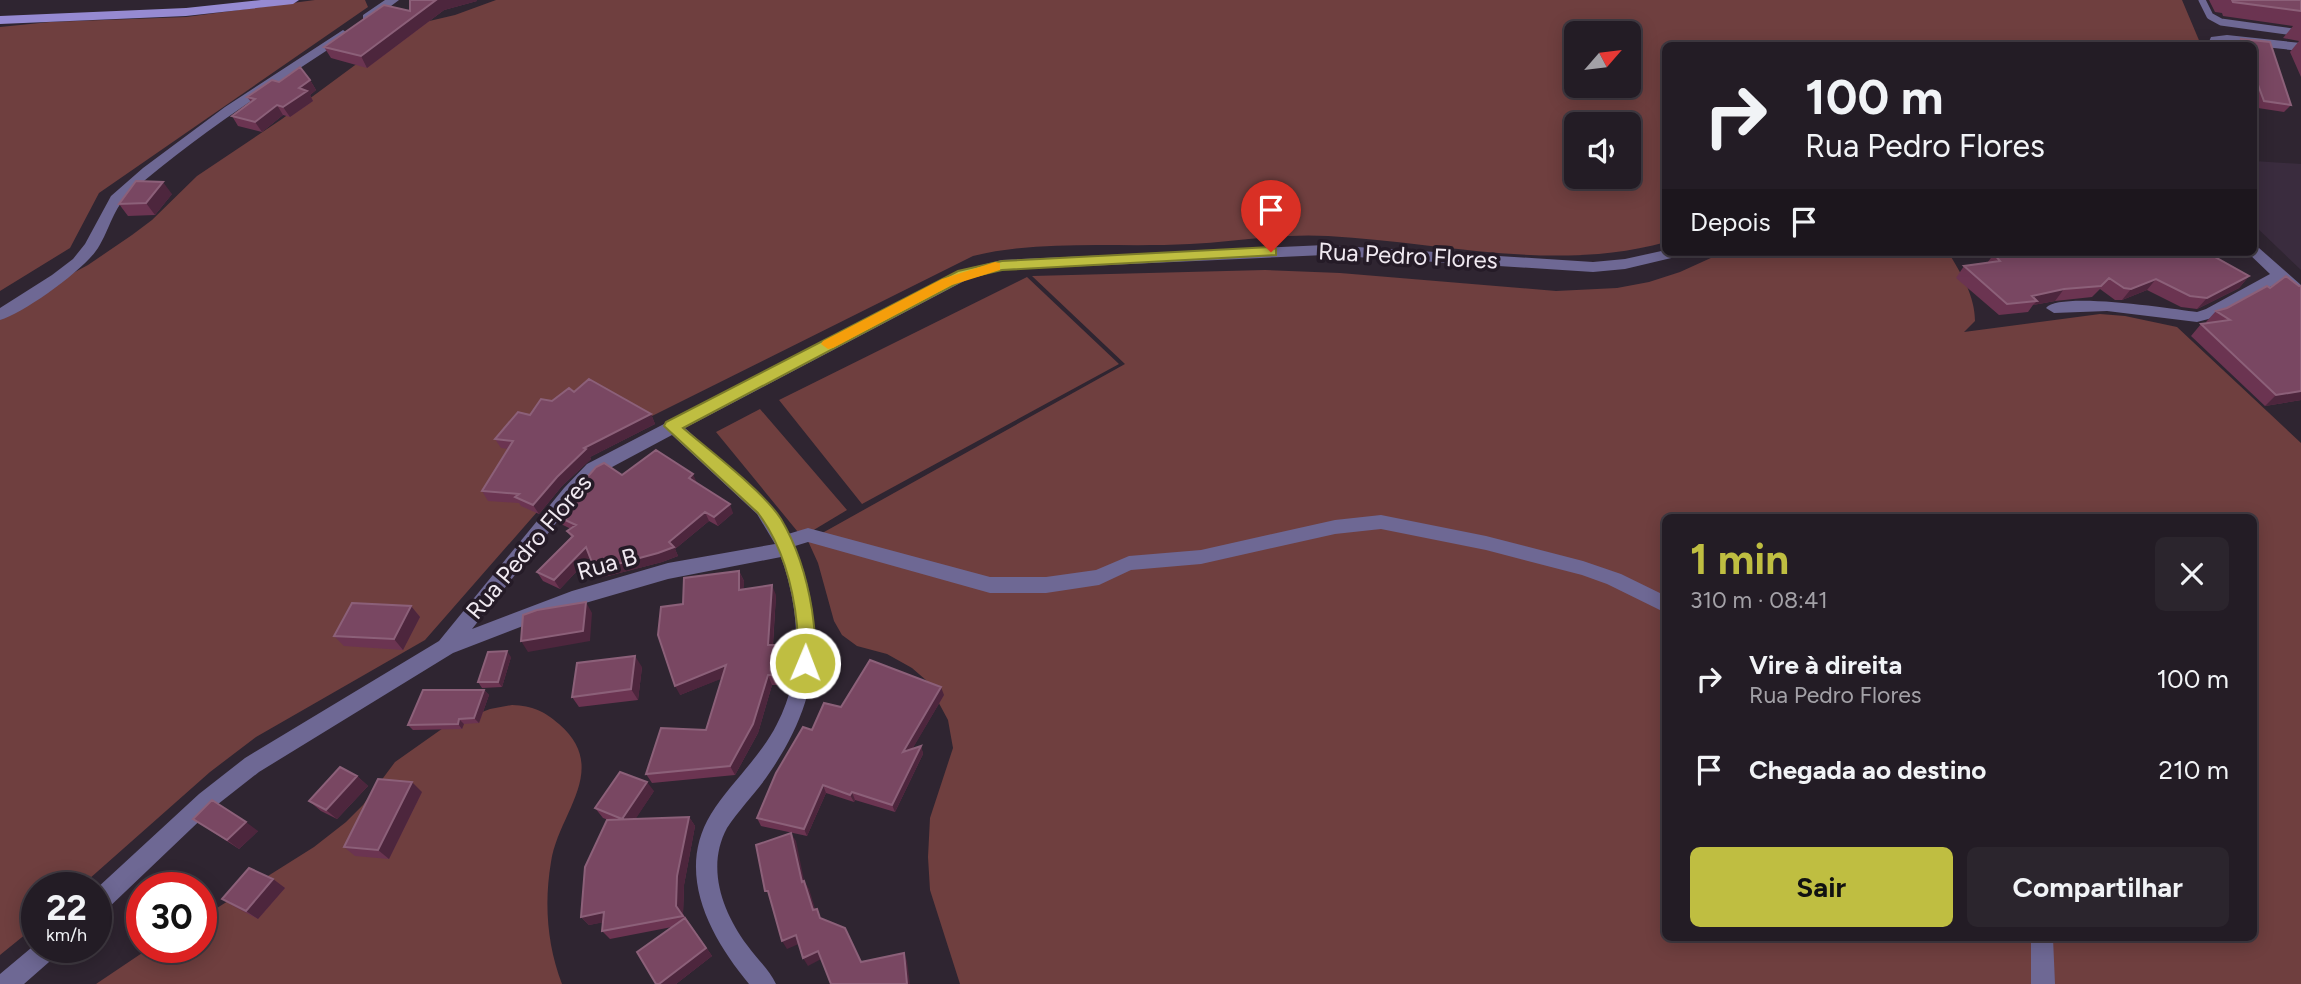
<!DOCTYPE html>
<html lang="pt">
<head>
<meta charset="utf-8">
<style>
	body { margin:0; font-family:Figtree,sans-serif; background:#2b252d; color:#f1f3f6; height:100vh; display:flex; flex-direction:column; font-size:26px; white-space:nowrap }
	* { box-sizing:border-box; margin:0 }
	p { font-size:23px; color:#a3a1a7 }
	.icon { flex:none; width:38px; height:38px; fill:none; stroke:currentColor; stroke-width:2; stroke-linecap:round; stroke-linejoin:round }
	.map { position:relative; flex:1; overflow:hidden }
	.details { position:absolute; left:1662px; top:514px; width:595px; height:427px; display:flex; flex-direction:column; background:#231c25; border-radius:10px; box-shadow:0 4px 18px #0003,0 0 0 2px #403a42 }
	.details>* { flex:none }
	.top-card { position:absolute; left:1662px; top:42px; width:595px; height:214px; border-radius:10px; box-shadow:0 4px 18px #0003,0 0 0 2px #403a42; background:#231c25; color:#f1f3f6; overflow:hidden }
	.needle { width:46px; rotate:62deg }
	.controls { position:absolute; left:1564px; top:21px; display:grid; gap:14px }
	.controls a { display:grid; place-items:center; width:77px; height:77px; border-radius:10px; background:#231c25; box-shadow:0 4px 18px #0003,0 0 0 2px #403a42; font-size:35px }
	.speed { position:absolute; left:21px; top:872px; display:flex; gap:14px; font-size:35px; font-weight:700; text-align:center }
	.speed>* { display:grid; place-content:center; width:91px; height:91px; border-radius:50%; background:#231c25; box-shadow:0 4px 18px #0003,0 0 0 2px #403a42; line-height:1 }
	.speed small { font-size:18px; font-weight:400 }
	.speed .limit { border:10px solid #d22; background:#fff; color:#111 }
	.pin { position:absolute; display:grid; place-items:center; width:60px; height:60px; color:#fff; margin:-72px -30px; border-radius:50% 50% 50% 0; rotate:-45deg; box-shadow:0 0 7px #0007 }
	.pin .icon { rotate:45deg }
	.me { position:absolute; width:77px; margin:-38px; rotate:1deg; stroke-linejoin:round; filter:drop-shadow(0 0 5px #0008) }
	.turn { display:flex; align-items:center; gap:24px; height:147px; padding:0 28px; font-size:32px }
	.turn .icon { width:91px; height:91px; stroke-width:2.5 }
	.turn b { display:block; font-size:49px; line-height:60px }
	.then { display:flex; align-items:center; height:66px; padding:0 28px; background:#0003; gap:14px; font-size:26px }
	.round { display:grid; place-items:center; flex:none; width:74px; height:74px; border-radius:10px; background:#2b252d }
	.overview { display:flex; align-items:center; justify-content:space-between; height:119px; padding:0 28px }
	h1 { font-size:42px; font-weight:700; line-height:52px; color:#bfbe41 }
	.button { display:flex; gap:14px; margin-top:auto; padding:14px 28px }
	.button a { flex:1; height:80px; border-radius:10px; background:#bfbe41; color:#111; font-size:28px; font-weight:700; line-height:80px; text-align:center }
	.button a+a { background:#2b252d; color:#f1f3f6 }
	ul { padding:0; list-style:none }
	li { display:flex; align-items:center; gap:21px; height:91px; padding:0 28px }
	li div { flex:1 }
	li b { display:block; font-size:26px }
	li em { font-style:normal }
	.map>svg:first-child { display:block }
</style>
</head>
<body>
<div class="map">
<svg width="2301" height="984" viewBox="0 0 2301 984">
	<rect width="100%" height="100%" fill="#2f2531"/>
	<path fill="#3a2c3e" d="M 2254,161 L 2301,164 L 2301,270 L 2254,225 Z"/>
	<path fill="#6f3f3f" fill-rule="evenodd" d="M 315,0 L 365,0 L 368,7 L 99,193 L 70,248 L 0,291 L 0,27 L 50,22 L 186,17 Z
		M 496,0 L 2182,0 L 2201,45 L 1666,46 L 1666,242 C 1556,273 1439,242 1328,236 C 1281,233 1236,242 1190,244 C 1118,248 1043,239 973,256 L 648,418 L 589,456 L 572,472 L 425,640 L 256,737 L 210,772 L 80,887 L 37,887 L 37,925 L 0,955 L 0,312 L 88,265 L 132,235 L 152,220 L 197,176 L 282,119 L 408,26 L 455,15 ZM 1577,33 L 1629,33 L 1629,86 L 1577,86 ZM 1577,124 L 1629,124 L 1629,177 L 1577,177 Z
		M 1724,252 L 1948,252 C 1961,273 1975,296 1975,321 L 1964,332 L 2100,314 L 2125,316 L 2177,327 L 2301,443 L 2301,984 L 960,984 L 930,890 L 928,857 L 930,818 L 953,748 L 948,720 L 927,681 L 912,668 L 887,654 L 857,646 L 842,635 L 834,621 L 818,563 L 808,541 L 1125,364 L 1032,276 L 1265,270 L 1340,273 L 1556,291 L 1617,288 L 1649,282 L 1680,272 ZM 1666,518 L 2254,518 L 2254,938 L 1666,938 Z
		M 1027,277 L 1119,364 L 862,504 L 779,400 Z
		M 760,409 L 847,510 L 802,537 L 716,432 Z
		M 512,705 C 533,706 544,711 559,724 C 611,769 558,813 551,862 C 544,903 547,945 562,984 L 96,984 L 151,947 L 201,947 L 201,918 L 314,847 L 346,822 L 363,805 L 395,762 L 446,726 L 490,709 Z"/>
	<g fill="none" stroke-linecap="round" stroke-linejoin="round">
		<path stroke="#6e6894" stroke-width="7" d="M 2202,0 L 2210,16 L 2221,22 L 2301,33"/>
		<path fill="#6e6894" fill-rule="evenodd" d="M 385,0 L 399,0 L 371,21 L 363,21 L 363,15 Z
			M 343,30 L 349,34 L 347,37 C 273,86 198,134 130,193 C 113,208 110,229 98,248 C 84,270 24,313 0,320 L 0,308 L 52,275 L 73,259 L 85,244 L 111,196 L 143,168 L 225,107 Z
			M 2227,35 L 2301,43 L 2301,51 L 2227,43 L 2207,46 L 2211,37 Z
			M 1325,245 L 1593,262 L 1625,259 L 1666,250 L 1686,252 L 1684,255 L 1625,269 L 1593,272 L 1325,255 L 1002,270 L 968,279 L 685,428 L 769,504 L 788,534 L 808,528 L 990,577 L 1046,577 L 1096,570 L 1129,556 L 1201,550 L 1335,520 L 1381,515 L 1486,536 L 1583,561 L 1621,574 L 1666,596 L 1666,613 L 1607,584 L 1582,575 L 1486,550 L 1381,529 L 1335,534 L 1201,564 L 1131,570 L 1099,585 L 1046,593 L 990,593 L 808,542 L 795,546 C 827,628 821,698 770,772 C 757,792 740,808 727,828 C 706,867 722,911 747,945 C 756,958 769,969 776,984 L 749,984 C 710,937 675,873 711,814 C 731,782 760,758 777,724 C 804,673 800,610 781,557 L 668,579 L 575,606 L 453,653 L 259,772 L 213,808 L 104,912 L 96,915 L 96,889 L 199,794 L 245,758 L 439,641 L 564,488 L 587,464 L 958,271 L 1002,260 ZM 672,435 L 757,514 L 775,544 L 668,563 L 572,591 L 472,629 L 576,498 L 599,474 Z
			M 2254,246 L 2259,248 L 2301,285 L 2301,298 L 2279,282 L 2216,317 L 2197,322 L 2107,311 L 2054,313 L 2046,308 C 2060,291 2172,309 2197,312 L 2206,309 L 2270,274 L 2247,252 L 2254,252 Z
			M 2031,938 L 2053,938 L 2055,984 L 2031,984 Z
			M 37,943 L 37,947 L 60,947 L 57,955 L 24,984 L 0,984 L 0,974 Z"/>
		<path fill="#968ad2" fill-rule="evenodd" d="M 261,0 L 299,0 L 293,4 L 186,16 L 0,24 L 0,16 L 186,8 Z"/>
	</g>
	<path fill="#6b3451" d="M 410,0 L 477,0 L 477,1 L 444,10 L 367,68 L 331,58 L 324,47 L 410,11 Z
		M 2209,0 L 2301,0 L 2301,77 L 2290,52 L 2299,41 L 2283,38 L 2293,26 L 2223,16 L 2222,13 L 2215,12 Z
		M 2241,39 L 2270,42 L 2291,105 L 2284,112 L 2258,108 L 2254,98 L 2254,46 L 2236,46 Z
		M 310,80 L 316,90 L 310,95 L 313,101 L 290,117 L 283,115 L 262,132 L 238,126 L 232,116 L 251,102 L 247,97 L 279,82 Z
		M 172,194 L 155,215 L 128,216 L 119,204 Z
		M 1994,254 L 2249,276 L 2239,288 L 2197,309 L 2181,307 L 2147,290 L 2122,300 L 2115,300 L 2100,289 L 2092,297 L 2055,301 L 2033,305 L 2028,312 L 1999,315 L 1956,278 L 1964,266 L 1987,263 Z
		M 2227,308 L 2301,400 L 2265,406 L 2191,336 L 2201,324 L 2207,323 L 2206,322 L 2216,311 Z
		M 574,392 L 651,414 L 655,424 L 590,457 L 591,459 L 562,486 L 539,514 L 521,506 L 519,503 L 488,501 L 482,491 L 508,449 L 501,448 L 495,439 L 530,415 L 552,401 Z
		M 622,475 L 697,483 L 733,513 L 718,526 L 709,521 L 675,549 L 678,556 L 662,562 L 600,578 L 590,557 L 560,589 L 543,581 L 537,572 L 571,537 L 567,531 L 571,529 L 559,523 L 554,515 Z
		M 739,571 L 744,581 L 743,590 L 776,595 L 773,645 L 782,645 L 786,654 L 780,685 L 772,685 L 758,733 L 735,775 L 652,783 L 646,774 L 706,730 L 722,678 L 680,695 L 683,604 Z
		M 411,606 L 420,617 L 403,650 L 344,646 L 334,636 Z
		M 511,657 L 502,687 L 482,688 L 478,682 Z
		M 642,667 L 638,700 L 579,707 L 572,697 Z
		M 484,690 L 489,695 L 479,723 L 464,724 L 462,729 L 413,730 L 408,725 Z
		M 944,695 L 912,749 L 921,746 L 923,754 L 895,812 L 855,800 L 854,802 L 826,793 L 807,836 L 761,826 L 757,818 L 812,730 L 841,707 Z
		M 357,776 L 368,786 L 337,819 L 321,811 L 309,801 Z
		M 654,791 L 635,819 L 689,817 L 695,826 L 684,885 L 683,914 L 712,956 L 676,984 L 656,984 L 672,927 L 610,939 L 602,931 L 603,922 L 589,925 L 581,917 L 608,820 L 603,818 L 595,808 Z
		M 422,792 L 389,859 L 355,856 L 344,847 Z
		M 193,819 L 258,831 L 239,849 Z
		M 273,879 L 285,888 L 258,919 L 235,907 L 222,899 Z"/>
	<path fill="#4d263d" d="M 436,0 L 477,0 L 477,1 L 444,10 L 367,68 L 361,56 Z
		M 310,80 L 316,90 L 310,95 L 313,101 L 290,117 L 283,107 L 299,88 Z
		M 277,105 L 283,115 L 262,132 L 255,122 Z
		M 163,182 L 172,194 L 155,215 L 146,203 Z
		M 2249,276 L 2239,288 L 2197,309 L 2207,298 Z
		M 2156,279 L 2147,290 L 2122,300 L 2131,289 Z
		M 2064,289 L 2055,301 L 2033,305 L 2037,301 L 2032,296 Z
		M 2301,391 L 2301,400 L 2265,406 L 2276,395 Z
		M 651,414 L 655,424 L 590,457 L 591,459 L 562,486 L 539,514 L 533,505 L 557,477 L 584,448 Z
		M 693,474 L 697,483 L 689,478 Z
		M 730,504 L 733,513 L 718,526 L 714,517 Z
		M 705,512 L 709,521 L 675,549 L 678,556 L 662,562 L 600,578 L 595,570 L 669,542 Z
		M 586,547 L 591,556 L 560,589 L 554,580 Z
		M 739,571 L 744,581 L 743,600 L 739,590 Z
		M 772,585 L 776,595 L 772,655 L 768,645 Z
		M 586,602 L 592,613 L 590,641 L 528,652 L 521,641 Z
		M 411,606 L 420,617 L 403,650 L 394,639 Z
		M 782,645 L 786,654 L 780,685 L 776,675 Z
		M 507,651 L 511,657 L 502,687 L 498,682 Z
		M 635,656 L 642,667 L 638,700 L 631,689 Z
		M 726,665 L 731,675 L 680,695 L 675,686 Z
		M 768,675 L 772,685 L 758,733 L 735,775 L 730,766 Z
		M 941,687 L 944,695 L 906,760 L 903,752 Z
		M 484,690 L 489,695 L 479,723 L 474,718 Z
		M 459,719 L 464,724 L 462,729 L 458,724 Z
		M 921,746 L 923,754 L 895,812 L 892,805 Z
		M 357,776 L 368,786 L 337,819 L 326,810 Z
		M 412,782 L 422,792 L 389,859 L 378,850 Z
		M 647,782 L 654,791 L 629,829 L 622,819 Z
		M 823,785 L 826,793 L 807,836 L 804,829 Z
		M 852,792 L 855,800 L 854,802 L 850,795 Z
		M 689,817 L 695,826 L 684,885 L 683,914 L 690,924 L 676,906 L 677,876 Z
		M 246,822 L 258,831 L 239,849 L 227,840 Z
		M 791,833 L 796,841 L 806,890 L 802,882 Z
		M 273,879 L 285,888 L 258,919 L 246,911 Z
		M 804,881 L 809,889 L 818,918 L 813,910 Z
		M 604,912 L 611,921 L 589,925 L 581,917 Z
		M 685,918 L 712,956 L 676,984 L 659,984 Z
		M 796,935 L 801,943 L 787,949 L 782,941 Z
		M 818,951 L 823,958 L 808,966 L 803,958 Z
		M 904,953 L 907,961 L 910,984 L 907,984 Z"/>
	<path fill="#794762" stroke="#8c6079" stroke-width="2" d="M 410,0 L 436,0 L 361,56 L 324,47 L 384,5 L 410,11 Z
		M 2232,0 L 2301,0 L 2301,11 L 2233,2 Z
		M 2241,39 L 2270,42 L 2291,105 L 2264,101 L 2254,74 L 2254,46 L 2243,46 Z
		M 300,67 L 310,80 L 299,88 L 307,91 L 283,107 L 277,105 L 255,122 L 232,116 L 255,99 L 247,97 L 272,80 L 279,82 Z
		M 136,181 L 163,182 L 146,203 L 119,204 Z
		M 2011,252 L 2206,252 L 2249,276 L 2207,298 L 2190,296 L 2156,279 L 2131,289 L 2124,288 L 2109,278 L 2101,286 L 2064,289 L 2032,296 L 2037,301 L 2007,304 L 1964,266 L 2000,261 L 1994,254 Z
		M 2286,276 L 2299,286 L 2301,286 L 2301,391 L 2276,395 L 2201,324 L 2230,320 L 2216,311 L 2227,308 L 2267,286 L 2270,288 Z
		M 589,379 L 651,414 L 584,448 L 586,449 L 557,477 L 533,505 L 515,497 L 519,494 L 482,491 L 513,441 L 495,439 L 518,412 L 530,415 L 541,399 L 552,401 L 569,388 L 574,392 Z
		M 656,450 L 693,474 L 689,478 L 730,504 L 714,517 L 705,512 L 669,542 L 674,547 L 658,553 L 595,570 L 586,547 L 554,580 L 537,572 L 573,536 L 567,531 L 576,525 L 554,515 L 596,467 L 604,463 L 622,475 Z
		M 739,571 L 739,590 L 772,585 L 768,645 L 782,645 L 776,675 L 768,675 L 753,724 L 730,766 L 646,774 L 661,728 L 706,730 L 726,665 L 675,686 L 658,635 L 661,607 L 683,604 L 684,578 Z
		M 586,602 L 583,631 L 521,641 L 523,615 L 537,610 Z
		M 352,603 L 411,606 L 394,639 L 334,636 Z
		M 507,651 L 498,682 L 478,682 L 488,652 Z
		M 635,656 L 631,689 L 572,697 L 577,663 Z
		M 870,660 L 941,687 L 903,752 L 921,746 L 892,805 L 852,792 L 850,795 L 823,785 L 804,829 L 757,818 L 776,773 L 803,727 L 812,730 L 824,703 L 841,707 Z
		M 423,690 L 484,690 L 474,718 L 459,719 L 458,724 L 408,725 Z
		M 340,767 L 357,776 L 326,810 L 309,801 Z
		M 620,772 L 647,782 L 622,819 L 595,808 Z
		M 378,779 L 412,782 L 378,850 L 344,847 Z
		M 212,800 L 246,822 L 227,840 L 193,819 Z
		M 689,817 L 677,876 L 676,906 L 683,916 L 602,931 L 604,912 L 581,917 L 585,867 L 607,820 Z
		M 791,833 L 802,882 L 804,881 L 813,910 L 817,909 L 820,918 L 845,928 L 861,962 L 904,953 L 907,984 L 831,984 L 818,951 L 803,958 L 796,935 L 782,941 L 768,891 L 765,891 L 756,845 Z
		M 249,868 L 273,879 L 246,911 L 222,899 Z
		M 685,918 L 706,948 L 659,984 L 656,984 L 637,952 Z"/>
	<path fill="#bfbe41" stroke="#7c7c2a" stroke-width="2" d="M 1271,247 L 1276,249 L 1276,255 L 1002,270 L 967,278 L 683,428 C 710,451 763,491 781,519 C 797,546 807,579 812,610 C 814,627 819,653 811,669 L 805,671 L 799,669 C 793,656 798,639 797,625 C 793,586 782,545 758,513 L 664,426 L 666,422 L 958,271 L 1002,261 Z"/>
	<path fill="#f59e0b" d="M 995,262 L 1000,263 L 1000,270 L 952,285 L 833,348 L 828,349 L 821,344 L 823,341 L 942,279 Z"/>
	<g text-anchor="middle" stroke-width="7" stroke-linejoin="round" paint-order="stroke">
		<g font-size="24" fill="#f0e9f1" stroke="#251b27">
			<text transform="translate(1408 256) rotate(3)" y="8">Rua Pedro Flores</text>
			<text transform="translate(529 547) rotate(-50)" y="8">Rua Pedro Flores</text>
			<text transform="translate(607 564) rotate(-16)" y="8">Rua B</text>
		</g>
	</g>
</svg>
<div class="controls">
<a><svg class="needle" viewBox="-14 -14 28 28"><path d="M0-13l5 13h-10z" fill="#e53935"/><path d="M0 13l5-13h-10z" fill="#a3a1a7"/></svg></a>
<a><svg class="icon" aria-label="sound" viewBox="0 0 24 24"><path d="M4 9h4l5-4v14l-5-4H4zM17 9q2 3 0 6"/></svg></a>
</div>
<div class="speed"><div>22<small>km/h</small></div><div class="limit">30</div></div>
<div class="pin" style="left:1271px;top:252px;background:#d93025"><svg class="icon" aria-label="arrive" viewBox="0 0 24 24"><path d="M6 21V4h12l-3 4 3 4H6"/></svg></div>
<svg class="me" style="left:805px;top:663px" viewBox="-20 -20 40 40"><circle r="17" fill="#bfbe41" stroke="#fff" stroke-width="3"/><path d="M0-11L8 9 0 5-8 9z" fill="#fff"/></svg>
<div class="top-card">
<div class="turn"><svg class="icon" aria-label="right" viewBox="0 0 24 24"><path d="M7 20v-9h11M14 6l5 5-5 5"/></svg><div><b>100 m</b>Rua Pedro Flores</div></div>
<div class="then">Depois<svg class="icon" aria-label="arrive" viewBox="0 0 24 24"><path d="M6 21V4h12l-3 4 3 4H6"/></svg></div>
</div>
<section class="details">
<div class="overview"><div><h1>1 min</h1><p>310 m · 08:41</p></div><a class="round"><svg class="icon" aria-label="close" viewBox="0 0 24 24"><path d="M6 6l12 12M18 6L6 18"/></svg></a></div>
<ul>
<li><svg class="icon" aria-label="right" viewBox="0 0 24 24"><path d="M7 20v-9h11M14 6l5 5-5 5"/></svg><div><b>Vire à direita</b><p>Rua Pedro Flores</p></div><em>100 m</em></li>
<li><svg class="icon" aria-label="arrive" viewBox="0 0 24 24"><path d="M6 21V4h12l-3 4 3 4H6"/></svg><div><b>Chegada ao destino</b></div><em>210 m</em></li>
</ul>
<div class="button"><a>Sair</a><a>Compartilhar</a></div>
</section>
</div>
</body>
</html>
